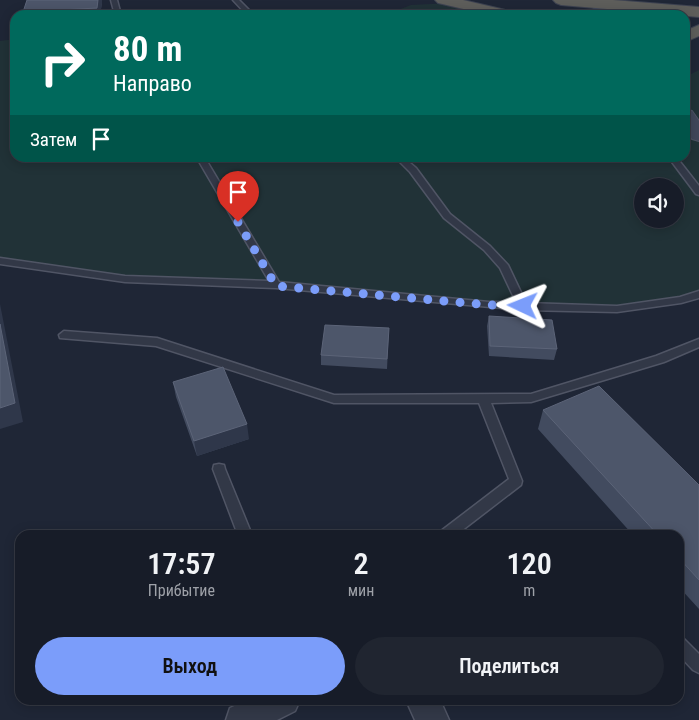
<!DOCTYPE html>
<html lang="ru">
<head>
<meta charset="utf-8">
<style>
	body { margin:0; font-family:"Roboto Condensed",sans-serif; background:#202530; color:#f1f3f6; height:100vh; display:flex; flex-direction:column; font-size:19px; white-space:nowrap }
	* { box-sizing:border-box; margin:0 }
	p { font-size:16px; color:#9ea1a8 }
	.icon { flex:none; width:28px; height:28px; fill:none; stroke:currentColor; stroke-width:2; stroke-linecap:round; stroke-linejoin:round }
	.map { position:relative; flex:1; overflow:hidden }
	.side { position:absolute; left:15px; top:530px; width:669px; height:175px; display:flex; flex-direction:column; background:#171c28; border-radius:15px; box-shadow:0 2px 12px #0003,0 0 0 1px #363a45 }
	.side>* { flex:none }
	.banner { position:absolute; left:10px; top:10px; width:680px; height:152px; border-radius:15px; box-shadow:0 2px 12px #0003,0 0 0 1px #363a45; background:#00695c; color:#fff; overflow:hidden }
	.controls { position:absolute; left:634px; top:178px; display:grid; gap:10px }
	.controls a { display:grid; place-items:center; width:50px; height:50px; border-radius:50%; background:#171c28; box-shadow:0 2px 12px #0003,0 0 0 1px #363a45; font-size:25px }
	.pin { position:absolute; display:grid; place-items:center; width:42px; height:42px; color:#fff; margin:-51px -21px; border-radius:50% 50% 50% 0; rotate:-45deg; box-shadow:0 0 5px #0007 }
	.pin .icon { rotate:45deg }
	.me { position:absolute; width:55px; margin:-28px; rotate:272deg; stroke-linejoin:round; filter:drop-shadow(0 0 4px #0008) }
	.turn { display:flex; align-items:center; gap:18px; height:105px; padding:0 20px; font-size:22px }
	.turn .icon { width:65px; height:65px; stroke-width:2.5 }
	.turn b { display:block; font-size:35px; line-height:42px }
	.then { display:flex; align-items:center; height:48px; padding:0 20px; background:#0003; gap:10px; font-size:19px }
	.eta { display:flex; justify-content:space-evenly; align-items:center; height:85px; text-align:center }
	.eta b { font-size:30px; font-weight:600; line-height:35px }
	.primary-button { display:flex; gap:10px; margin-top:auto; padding:10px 20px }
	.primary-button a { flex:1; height:58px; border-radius:30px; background:#7b9dfa; color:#111; font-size:20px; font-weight:600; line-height:58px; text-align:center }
	.primary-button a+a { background:#202530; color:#f1f3f6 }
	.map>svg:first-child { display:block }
</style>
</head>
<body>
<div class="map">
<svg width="699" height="720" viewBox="0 0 699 720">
	<rect width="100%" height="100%" fill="#1f2636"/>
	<path fill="#213237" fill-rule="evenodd" d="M 473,2 L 534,15 L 385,15 L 411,5 Z
		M 15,39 L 15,158 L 685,158 L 685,77 L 699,70 L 699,294 L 617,309 L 489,305 L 276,285 L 125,279 L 0,261 L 0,41 ZM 642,186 L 675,186 L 675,219 L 642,219 Z"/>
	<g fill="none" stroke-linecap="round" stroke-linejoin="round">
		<defs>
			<path id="service" d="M 111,0 L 117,0 L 121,15 L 115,15 Z
				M 233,0 L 239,0 L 254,15 L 247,15 Z
				M 197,158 L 205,158 L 279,282 L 489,302 L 516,302 L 500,268 L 484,250 L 444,218 L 410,172 L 396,158 L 404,158 L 416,168 L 450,214 L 490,246 L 508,265 L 526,303 L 617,306 L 680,297 L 699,291 L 699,298 L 681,303 L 617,312 L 523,310 L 276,288 L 125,282 L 0,264 L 0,258 L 125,276 L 269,281 Z
				M 669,158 L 677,158 L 699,186 L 699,195 L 696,194 Z
				M 64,331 L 157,338 L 334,395 L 531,394 L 656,356 L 699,339 L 699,347 L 664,362 L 531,402 L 491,403 L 522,481 L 521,485 L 456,535 L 439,535 L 441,531 L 509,479 L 479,403 L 334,403 L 156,346 L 60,338 L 59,335 Z
				M 219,464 L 224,465 L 225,469 L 252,535 L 238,535 L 213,469 L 214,465 Z
				M 679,637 L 684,639 L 699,654 L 699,673 L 693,670 L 679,655 Z"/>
			<path id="minor" d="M 248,700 L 300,700 L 295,711 L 277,720 L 226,720 L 230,708 Z
				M 406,700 L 440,700 L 449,720 L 415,720 Z"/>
			<path id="secondary" d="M 587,0 L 603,0 L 615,15 L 599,15 Z
				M 685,109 L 692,111 L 699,121 L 699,141 L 692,139 L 685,129 Z"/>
			<path id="trunk" d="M 435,0 L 463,0 L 514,12 L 517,15 L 489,15 L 438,3 Z
				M 553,0 L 613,0 L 699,7 L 699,17 L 561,5 L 556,3 Z
				M 699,25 L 699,36 L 685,42 L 685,31 Z"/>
		</defs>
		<use href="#service" stroke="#505565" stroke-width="3"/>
		<use href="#minor" stroke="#505565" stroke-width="3"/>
		<use href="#secondary" stroke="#505565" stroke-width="2"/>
		<use href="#trunk" stroke="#3d4251" stroke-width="2"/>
		<use href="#service" fill="#323847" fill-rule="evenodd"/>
		<use href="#minor" fill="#323847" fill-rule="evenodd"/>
		<use href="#secondary" fill="#40475a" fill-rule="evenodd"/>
		<use href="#trunk" fill="#5e5e5b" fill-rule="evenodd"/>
	</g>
	<path fill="#424b5f" d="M 27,0 L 102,0 L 102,3 L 100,15 L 24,15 L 23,12 Z
		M 489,316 L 557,349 L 554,360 L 489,356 L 487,326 Z
		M 389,328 L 387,369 L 321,365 L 321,355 Z
		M 173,382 L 249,439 L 197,456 L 176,397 Z
		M 543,410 L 699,485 L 699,609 L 679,587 L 679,535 L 633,535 L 538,429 Z"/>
	<path fill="#2f374a" d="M 98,0 L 102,0 L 102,3 L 100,15 L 99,15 L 97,8 Z
		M 0,304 L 23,422 L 0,429 Z
		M 247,424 L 249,439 L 197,456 L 194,441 Z"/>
	<path fill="#4d566a" stroke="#5c6478" d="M 27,0 L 98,0 L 97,8 L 23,12 Z
		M 489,316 L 552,320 L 557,349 L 490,346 Z
		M 0,324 L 15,403 L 0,408 Z
		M 325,325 L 389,328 L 387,359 L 321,355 Z
		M 223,367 L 247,424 L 194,441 L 173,382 Z
		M 599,386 L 699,485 L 699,580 L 679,558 L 679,535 L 658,535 L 543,410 Z"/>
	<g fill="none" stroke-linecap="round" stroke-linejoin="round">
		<path stroke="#7b9dfa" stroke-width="9" stroke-dasharray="0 16.2" d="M 238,222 L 276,286 L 489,305 L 523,306"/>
	</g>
</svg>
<div class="controls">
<a><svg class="icon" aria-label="sound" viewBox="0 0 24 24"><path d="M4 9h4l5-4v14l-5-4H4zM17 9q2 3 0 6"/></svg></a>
</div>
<div class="pin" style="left:238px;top:222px;background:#d93025"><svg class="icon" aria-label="arrive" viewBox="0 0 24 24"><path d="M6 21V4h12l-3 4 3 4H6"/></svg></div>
<svg class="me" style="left:523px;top:306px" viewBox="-20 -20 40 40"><path d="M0-17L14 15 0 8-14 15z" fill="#7b9dfa" stroke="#fff" stroke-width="4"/></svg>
<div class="banner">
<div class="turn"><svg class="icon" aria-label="right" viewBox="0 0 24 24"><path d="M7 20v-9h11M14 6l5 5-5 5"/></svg><div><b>80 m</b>Направо</div></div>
<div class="then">Затем<svg class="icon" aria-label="arrive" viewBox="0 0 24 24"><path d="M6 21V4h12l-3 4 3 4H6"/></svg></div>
</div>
<section class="side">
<div class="eta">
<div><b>17:57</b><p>Прибытие</p></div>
<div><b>2</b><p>мин</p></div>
<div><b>120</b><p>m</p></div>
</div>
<div class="primary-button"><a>Выход</a><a>Поделиться</a></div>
</section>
</div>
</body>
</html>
